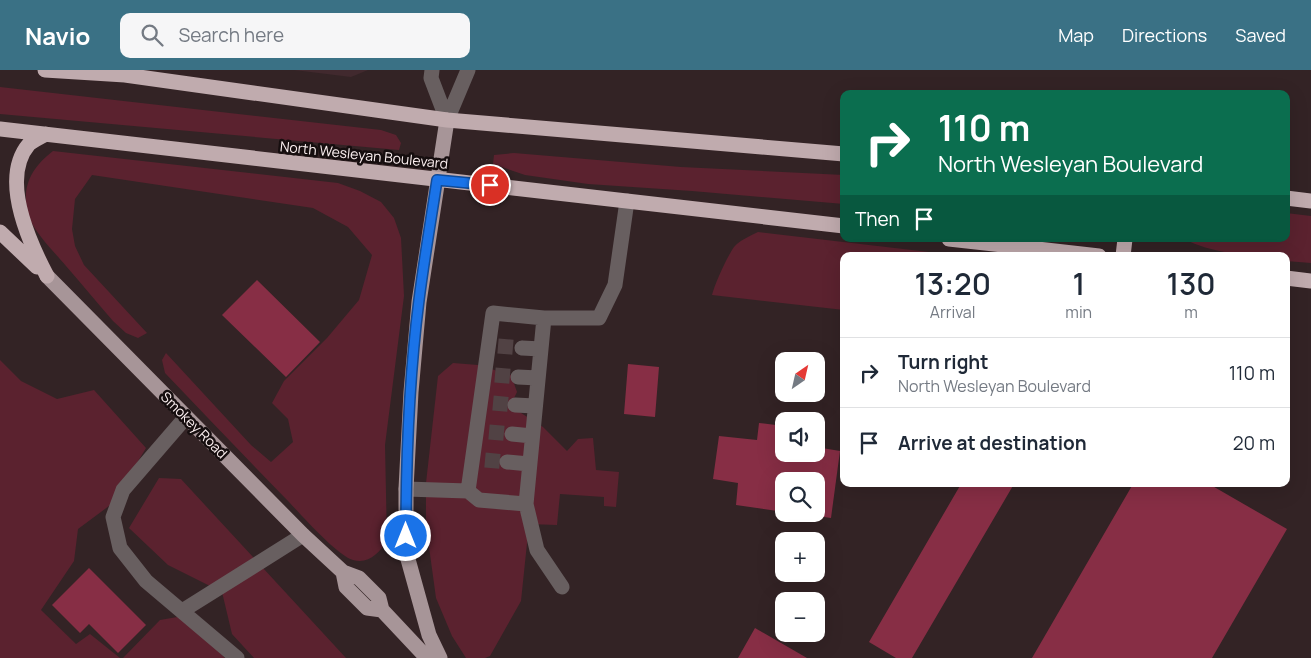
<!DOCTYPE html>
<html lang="en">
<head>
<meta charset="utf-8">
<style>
	body { margin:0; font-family:Manrope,sans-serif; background:#f6f6f7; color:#1f2937; height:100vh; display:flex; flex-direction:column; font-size:19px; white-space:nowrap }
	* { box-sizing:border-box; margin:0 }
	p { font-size:16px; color:#747a83 }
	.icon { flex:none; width:28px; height:28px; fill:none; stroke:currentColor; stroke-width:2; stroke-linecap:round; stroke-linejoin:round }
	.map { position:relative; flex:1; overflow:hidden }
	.sheet { position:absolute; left:840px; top:182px; width:450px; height:235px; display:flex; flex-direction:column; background:#fff; border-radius:10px; box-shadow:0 5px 20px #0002 }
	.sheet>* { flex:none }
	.hud { position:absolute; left:840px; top:20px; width:450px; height:152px; border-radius:10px; box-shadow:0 5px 20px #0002; background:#0b6e4f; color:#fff; overflow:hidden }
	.needle { width:32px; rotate:34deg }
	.tools { position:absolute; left:775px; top:282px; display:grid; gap:10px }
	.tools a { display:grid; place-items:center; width:50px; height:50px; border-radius:10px; background:#fff; box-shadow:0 5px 20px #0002; font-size:25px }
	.pin { position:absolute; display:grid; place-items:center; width:42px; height:42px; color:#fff; margin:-21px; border:2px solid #fff; border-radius:50%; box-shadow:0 1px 5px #0007 }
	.me { position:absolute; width:55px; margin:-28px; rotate:0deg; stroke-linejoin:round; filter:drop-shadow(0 0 4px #0008) }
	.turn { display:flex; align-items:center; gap:18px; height:105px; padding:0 15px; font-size:22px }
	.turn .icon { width:65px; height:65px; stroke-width:2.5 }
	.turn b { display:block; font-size:35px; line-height:42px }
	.then { display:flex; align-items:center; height:48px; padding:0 15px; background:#0003; gap:10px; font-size:19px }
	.eta { display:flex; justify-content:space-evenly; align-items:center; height:85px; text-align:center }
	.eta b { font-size:30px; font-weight:600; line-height:35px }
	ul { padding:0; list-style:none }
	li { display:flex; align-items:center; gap:15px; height:70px; padding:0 15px; border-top:1px solid #e0e1e3 }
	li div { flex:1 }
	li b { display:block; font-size:19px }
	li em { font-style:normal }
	header { display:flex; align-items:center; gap:30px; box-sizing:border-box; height:70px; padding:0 25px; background:#3a7185; color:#fff }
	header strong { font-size:24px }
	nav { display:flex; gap:28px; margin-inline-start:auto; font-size:18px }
	.search { width:350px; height:45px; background:#f6f6f7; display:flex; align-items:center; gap:12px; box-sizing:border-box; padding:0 18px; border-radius:10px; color:#747a83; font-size:19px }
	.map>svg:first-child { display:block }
</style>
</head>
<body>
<header>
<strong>Navio</strong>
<div class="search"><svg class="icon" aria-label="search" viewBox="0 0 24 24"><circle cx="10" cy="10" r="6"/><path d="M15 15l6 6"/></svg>Search here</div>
<nav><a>Map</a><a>Directions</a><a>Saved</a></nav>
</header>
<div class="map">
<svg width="1311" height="588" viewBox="0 0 1311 588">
	<rect width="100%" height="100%" fill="#332325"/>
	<path fill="#41292e" d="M 294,0 L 368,0 L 351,7 Z"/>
	<path fill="#5b222f" d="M 0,17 L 381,60 L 396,65 L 401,73 L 399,80 L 0,44 Z
		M 53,81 L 338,113 L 360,121 L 381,132 L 394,148 L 401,168 L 404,226 L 385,375 L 387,471 C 380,482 368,495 353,490 C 338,486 302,446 289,432 C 247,389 206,346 165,303 L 162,290 L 166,283 L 251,375 L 271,392 L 293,372 L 288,349 L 272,333 L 284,311 L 327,268 L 359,230 L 372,185 L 348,157 L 313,138 L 92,105 L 75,129 L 72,159 L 75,176 L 84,195 L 147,263 L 138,268 L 126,263 L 113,251 C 97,233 82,214 66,196 C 56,184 34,162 29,147 C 20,118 31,98 53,81 Z
		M 514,83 L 681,97 L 844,105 L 844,134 L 692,121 L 588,114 L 525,105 L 493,94 L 494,85 Z
		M 1286,143 L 1311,146 L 1311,193 L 1286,191 L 1286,186 C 1251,186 1216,185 1184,169 L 1286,169 Z
		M 758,162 L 963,186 L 844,186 L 844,240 L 712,225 C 715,213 727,187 734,177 C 740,170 750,166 758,162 Z
		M 0,290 L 21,311 L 57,329 L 94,320 L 146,378 L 113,433 L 78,459 L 74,491 L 41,540 L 76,574 L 90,564 L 120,588 L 0,588 Z
		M 453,293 L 478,295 L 511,305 L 517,322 L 510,336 L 543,357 L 567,381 L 578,369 L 593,368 L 596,400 L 619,402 L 616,437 L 604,436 L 604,427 L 560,424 L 557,455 L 529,454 L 521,531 L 490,586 L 485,588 L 466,588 L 452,566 L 436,528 L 426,455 L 426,413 L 438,306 Z
		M 159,408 L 181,409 L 346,588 L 254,588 L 232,564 L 222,522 L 168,495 L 129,458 Z
		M 183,546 L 225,588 L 123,588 L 160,550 Z"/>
	<path fill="#872e45" d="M 257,210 L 320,272 L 286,307 L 222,245 Z
		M 628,294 L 659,297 L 655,347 L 624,344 Z
		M 759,353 L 784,356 L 784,384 L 816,384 L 816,377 L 840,381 L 831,448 L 810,445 L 816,444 L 816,411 L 784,411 L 784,442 L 736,435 L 738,413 L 713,409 L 719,366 L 757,370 Z
		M 961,414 L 1014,414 L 912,588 L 896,588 L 869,572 Z
		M 1133,414 L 1209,414 L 1287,459 L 1212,588 L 1032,588 Z
		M 89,498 L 146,555 L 118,583 L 89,554 L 80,563 L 52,535 Z
		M 755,558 L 807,588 L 738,588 Z"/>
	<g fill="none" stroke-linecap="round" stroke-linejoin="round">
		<path stroke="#514244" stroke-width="15" stroke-dasharray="15 8" stroke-linecap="butt" d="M 498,276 L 522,278
			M 495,305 L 518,307
			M 493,333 L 515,335
			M 489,362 L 512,364
			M 485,390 L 507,392"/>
		<path stroke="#685f60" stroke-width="15" d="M 432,0 L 431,8 L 447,50
			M 447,50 L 468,0
			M 544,248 L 599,248 L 615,215 L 627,131
			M 522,278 L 541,279
			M 518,307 L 538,308
			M 515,335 L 535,336
			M 186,347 L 123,420 L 113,447 L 120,478 L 146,511 L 237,588
			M 512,364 L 532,366
			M 507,392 L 529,394
			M 406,419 L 468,421 L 479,430 L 526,434 L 544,248 L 493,243 L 468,421
			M 526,434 L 537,480 L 562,517
			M 182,541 L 303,465"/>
		<path stroke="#a79598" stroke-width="15" d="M 47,206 L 303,465 L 343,502 L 359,508 L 379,528 L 382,540 L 427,588
			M 343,502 L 346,517 L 367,538 L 382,540
			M 440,588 L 429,565 L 406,482 L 406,419 L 411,322 L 419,232 L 447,50"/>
		<path stroke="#c0abae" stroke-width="15" d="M 45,0 L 125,5 L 447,50 L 844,84
			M 0,59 L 844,156
			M 46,64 C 40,67 34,70 29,74 C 0,108 28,170 47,206
			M 1286,128 L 1311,131
			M 0,162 L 37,197
			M 949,169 L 1099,186
			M 1123,186 L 1125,169
			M 1286,208 L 1311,211"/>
	</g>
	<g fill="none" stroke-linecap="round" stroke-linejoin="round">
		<defs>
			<path id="route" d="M 406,466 C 406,388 409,308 419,230 C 424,190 431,150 437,110 L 490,115"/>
		</defs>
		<use href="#route" stroke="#114b97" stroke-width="12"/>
		<use href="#route" stroke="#1a73e8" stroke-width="9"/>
	</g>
	<g text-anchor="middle" stroke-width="5" stroke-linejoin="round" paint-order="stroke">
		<g font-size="14" fill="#fcf0f1" stroke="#160e0f">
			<text transform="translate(364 85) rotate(6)" y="5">North Wesleyan Boulevard</text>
			<text transform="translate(194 355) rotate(45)" y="5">Smokey Road</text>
		</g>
	</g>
</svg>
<div class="tools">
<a><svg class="needle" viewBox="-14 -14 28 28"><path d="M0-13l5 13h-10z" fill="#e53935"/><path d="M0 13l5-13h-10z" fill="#747a83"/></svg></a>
<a><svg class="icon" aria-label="sound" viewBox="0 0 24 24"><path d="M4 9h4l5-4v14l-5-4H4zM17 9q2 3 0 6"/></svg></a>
<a><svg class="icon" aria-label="search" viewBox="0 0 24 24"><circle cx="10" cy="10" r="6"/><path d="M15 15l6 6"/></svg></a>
<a>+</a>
<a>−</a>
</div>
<div class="pin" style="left:490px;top:115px;background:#d93025"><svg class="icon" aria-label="arrive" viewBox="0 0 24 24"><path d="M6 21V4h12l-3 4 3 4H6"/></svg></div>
<svg class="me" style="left:406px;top:466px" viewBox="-20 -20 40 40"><circle r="17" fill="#1a73e8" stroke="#fff" stroke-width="3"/><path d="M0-11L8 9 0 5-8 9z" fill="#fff"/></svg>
<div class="hud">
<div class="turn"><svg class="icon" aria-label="right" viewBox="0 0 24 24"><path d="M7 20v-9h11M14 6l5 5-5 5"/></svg><div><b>110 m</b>North Wesleyan Boulevard</div></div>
<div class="then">Then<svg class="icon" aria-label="arrive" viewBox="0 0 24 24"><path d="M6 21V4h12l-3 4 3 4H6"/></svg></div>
</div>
<section class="sheet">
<div class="eta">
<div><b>13:20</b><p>Arrival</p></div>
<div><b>1</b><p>min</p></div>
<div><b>130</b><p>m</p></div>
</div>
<ul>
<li><svg class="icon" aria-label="right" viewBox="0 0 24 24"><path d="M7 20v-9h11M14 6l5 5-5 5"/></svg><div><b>Turn right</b><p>North Wesleyan Boulevard</p></div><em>110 m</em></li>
<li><svg class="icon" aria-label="arrive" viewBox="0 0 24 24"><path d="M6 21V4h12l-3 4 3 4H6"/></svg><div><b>Arrive at destination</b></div><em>20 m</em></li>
</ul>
</section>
</div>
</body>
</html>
